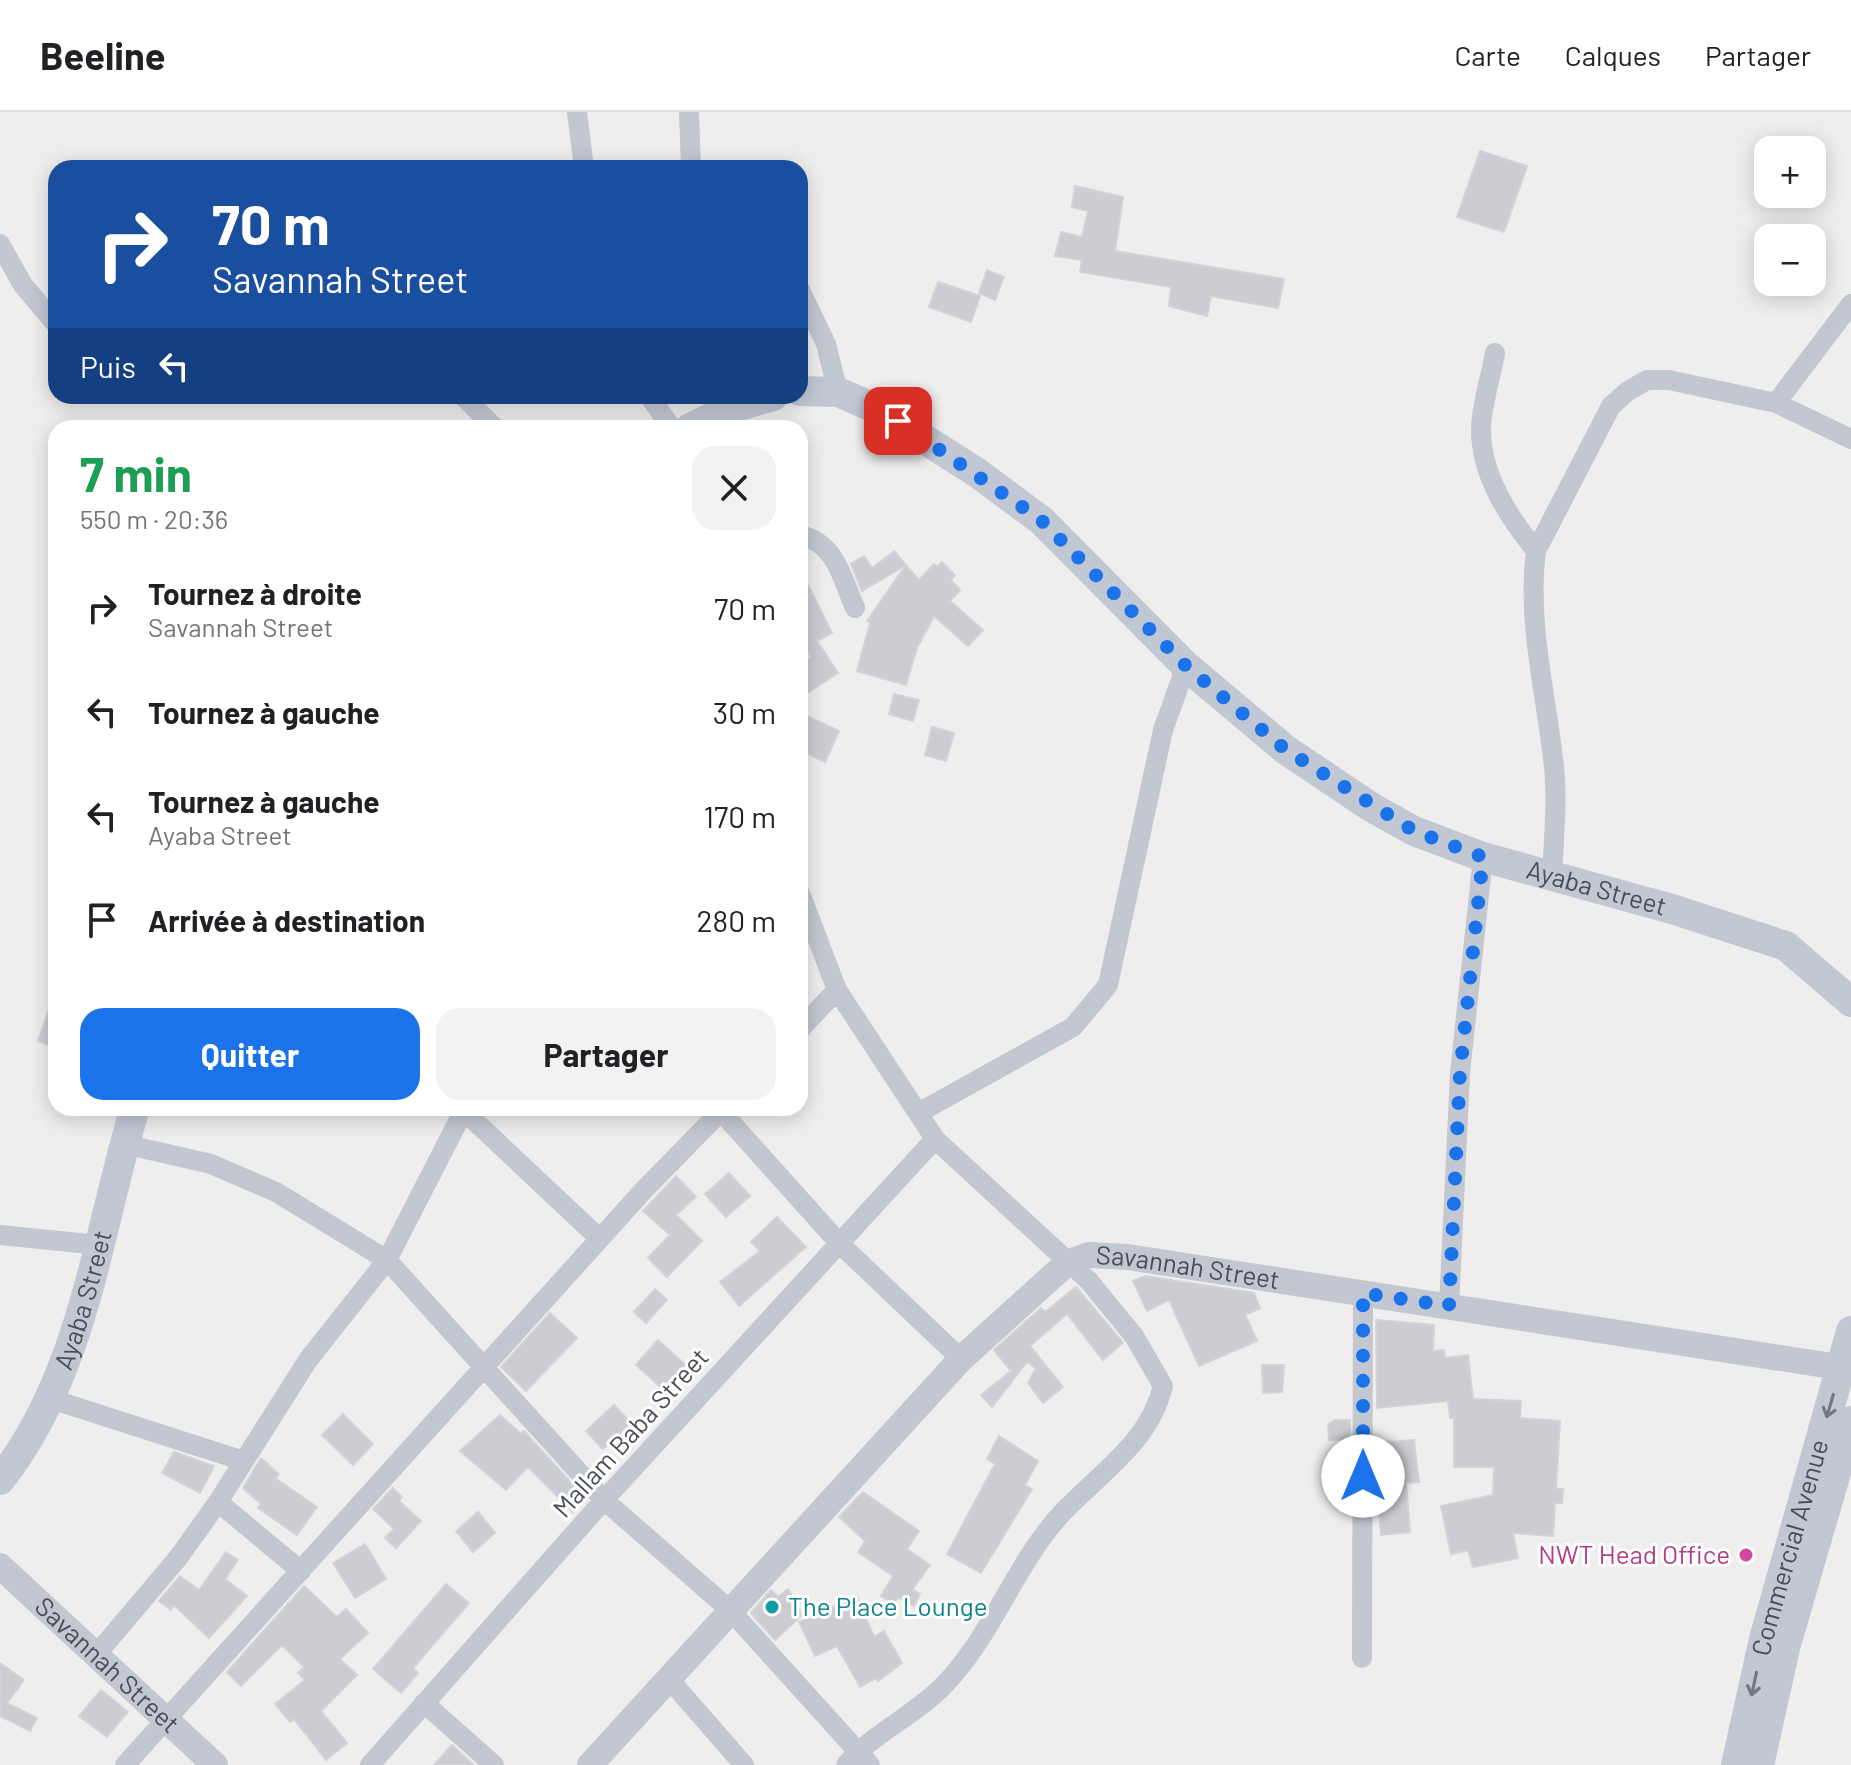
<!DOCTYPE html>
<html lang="fr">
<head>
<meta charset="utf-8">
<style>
	body { margin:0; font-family:Barlow,sans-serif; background:#f2f2f2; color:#202124; height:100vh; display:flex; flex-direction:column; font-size:30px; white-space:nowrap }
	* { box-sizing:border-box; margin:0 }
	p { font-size:26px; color:#757577 }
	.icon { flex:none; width:44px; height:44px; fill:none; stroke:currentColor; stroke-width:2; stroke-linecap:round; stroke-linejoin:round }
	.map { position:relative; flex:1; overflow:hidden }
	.sheet { position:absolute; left:48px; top:308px; width:760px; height:696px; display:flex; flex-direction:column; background:#fff; border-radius:24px; box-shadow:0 4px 20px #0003 }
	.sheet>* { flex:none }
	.top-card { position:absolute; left:48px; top:48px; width:760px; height:244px; border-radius:24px; box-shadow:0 4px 20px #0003; background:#1a4fa0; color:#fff; overflow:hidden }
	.tools { position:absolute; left:1754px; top:24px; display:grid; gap:16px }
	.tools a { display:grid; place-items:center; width:72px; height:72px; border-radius:16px; background:#fff; box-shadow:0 4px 20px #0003; font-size:40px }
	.pin { position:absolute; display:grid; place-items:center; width:68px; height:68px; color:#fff; margin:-34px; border-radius:16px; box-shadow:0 4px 12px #0006 }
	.me { position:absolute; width:88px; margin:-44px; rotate:0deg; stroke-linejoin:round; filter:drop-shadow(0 0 6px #0008) }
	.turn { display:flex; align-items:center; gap:28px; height:168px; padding:0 32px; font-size:36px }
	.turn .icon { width:104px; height:104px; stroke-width:2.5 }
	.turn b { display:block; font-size:56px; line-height:68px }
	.then { display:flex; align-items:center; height:76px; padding:0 32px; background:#0003; gap:16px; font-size:30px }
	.round { display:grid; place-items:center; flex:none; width:84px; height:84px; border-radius:24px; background:#f2f2f2 }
	.overview { display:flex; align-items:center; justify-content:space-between; height:136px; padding:0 32px }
	h1 { font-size:48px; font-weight:700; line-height:60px; color:#1e9e55 }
	.primary-button { display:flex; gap:16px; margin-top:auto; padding:16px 32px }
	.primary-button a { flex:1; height:92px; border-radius:24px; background:#1a73e8; color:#fff; font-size:32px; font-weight:700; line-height:92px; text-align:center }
	.primary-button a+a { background:#f2f2f2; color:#202124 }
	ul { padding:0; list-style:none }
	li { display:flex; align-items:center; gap:24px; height:104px; padding:0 32px }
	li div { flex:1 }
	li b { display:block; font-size:30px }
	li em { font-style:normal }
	header { display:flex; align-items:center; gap:48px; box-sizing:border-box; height:112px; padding:0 40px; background:#fff; border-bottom:2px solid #e0e0e0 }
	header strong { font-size:38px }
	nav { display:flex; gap:44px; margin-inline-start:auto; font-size:28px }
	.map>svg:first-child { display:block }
</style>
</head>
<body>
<header>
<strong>Beeline</strong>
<nav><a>Carte</a><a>Calques</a><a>Partager</a></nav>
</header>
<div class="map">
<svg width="1851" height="1653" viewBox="0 0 1851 1653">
	<rect width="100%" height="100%" fill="#f0eeed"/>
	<path fill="#ccccd2" stroke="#d2d3d8" stroke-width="2" d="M 1480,39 L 1527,54 L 1504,120 L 1457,105 Z
		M 1075,74 L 1123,85 L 1115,139 L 1284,167 L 1278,196 L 1211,184 L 1207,204 L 1169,194 L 1171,175 L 1080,160 L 1082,148 L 1055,144 L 1061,120 L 1082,125 L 1088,99 L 1072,95 Z
		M 987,158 L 1004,165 L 995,188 L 979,181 Z
		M 938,170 L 980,184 L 971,210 L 929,195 Z
		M 894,439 L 906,453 L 862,479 L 851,452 L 864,444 L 872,456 Z
		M 942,450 L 955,463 L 951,468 L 960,478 L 950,489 L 983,518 L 968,534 L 934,504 L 917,536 L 906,573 L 857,559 L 870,511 L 867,509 L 906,453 L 919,468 L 934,452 L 937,455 Z
		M 800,457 L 832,521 L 817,529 L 838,561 L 800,586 L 800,553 L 811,545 L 800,522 Z
		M 894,582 L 919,588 L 913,609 L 889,602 Z
		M 800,601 L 839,619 L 825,650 L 800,638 Z
		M 932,615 L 954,621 L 946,649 L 925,643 Z
		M 54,883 L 56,884 L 56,936 L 38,929 Z
		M 729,1061 L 750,1084 L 726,1105 L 705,1082 Z
		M 676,1064 L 696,1085 L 676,1103 L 702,1129 L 667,1165 L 648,1146 L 670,1123 L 643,1099 Z
		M 777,1105 L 806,1135 L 739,1194 L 720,1170 L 760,1139 L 751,1130 Z
		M 1145,1164 L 1254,1181 L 1260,1197 L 1245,1202 L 1257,1229 L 1199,1254 L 1169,1188 L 1147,1199 L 1133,1169 Z
		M 1076,1175 L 1123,1231 L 1103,1248 L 1067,1202 L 1030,1234 L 1063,1275 L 1043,1291 L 1028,1271 L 1036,1256 L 1027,1250 L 992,1295 L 981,1283 L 1011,1259 L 994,1238 L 1041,1196 L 1045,1200 Z
		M 655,1177 L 667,1188 L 646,1211 L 634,1200 Z
		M 550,1201 L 577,1226 L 526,1279 L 501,1255 Z
		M 1376,1208 L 1434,1213 L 1433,1239 L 1444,1238 L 1445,1246 L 1468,1243 L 1473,1287 L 1521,1289 L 1520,1306 L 1560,1309 L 1556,1377 L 1563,1377 L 1562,1391 L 1555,1391 L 1553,1424 L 1513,1421 L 1518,1446 L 1473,1455 L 1468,1438 L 1451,1442 L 1441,1394 L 1493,1383 L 1494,1355 L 1454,1355 L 1454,1306 L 1450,1306 L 1448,1289 L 1377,1296 Z
		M 658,1228 L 687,1254 L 665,1279 L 636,1253 Z
		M 1262,1253 L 1284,1253 L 1282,1280 L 1263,1281 Z
		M 614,1293 L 631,1311 L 603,1337 L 586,1319 Z
		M 343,1302 L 373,1332 L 353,1353 L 322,1323 Z
		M 500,1303 L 521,1322 L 524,1319 L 586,1387 L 573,1400 L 528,1355 L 506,1378 L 460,1339 Z
		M 1335,1308 L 1350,1308 L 1350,1327 L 1329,1328 L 1328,1312 Z
		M 999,1324 L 1038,1349 L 1025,1373 L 1032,1377 L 981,1461 L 947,1442 L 995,1352 L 987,1347 Z
		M 1414,1328 L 1419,1370 L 1406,1371 L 1410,1420 L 1381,1423 L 1377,1376 L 1391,1374 L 1387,1330 Z
		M 174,1340 L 214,1354 L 200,1381 L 162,1361 Z
		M 261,1346 L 279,1362 L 275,1366 L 317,1395 L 297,1423 L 258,1396 L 261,1392 L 243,1376 Z
		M 393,1376 L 402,1385 L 399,1389 L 421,1409 L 396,1436 L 385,1426 L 394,1417 L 373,1397 Z
		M 863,1380 L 919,1419 L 907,1437 L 930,1453 L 912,1478 L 920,1482 L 914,1494 L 898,1485 L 894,1492 L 881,1484 L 893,1464 L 858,1440 L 865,1429 L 839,1405 Z
		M 478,1400 L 495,1421 L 473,1440 L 456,1419 Z
		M 365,1432 L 386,1467 L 355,1486 L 333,1451 Z
		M 226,1440 L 238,1448 L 225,1467 L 247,1484 L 209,1526 L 174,1493 L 171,1498 L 159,1489 L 180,1464 L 199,1478 Z
		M 446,1472 L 469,1491 L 413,1556 L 418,1561 L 401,1581 L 373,1557 Z
		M 304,1474 L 337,1505 L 346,1497 L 368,1521 L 340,1547 L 357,1563 L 321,1599 L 347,1631 L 326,1648 L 294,1607 L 290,1610 L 275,1592 L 305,1568 L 298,1561 L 304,1555 L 282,1533 L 241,1574 L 227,1560 Z
		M 788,1477 L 802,1503 L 775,1528 L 751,1501 L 771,1478 L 778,1485 Z
		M 857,1484 L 874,1525 L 884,1519 L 902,1551 L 878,1569 L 876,1566 L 860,1575 L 837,1534 L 815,1544 L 799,1510 Z
		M 0,1551 L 24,1568 L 7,1591 L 37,1606 L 30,1619 L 0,1604 Z
		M 101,1578 L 128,1600 L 107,1625 L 79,1604 Z
		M 452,1633 L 474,1653 L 434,1653 Z"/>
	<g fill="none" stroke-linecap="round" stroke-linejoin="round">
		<path stroke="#c2c7d1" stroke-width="20" d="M 577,0 L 584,56
			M 689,0 L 691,56
			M 0,132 L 23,173 L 56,212
			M 800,178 L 826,232 L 838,280
			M 1495,241 C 1491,265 1482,291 1481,315 C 1480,362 1508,404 1536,439
			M 463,284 L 495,316
			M 649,284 L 672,316
			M 1776,291 L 1851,192
			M 800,423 C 836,431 842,466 855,496
			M 1552,762 C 1554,724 1558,684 1553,646 C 1545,578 1527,508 1536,439 L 1611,294 L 1628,279 L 1647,268 L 1669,268 L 1776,291 L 1851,327
			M 800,781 L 837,878 L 935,1027 L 1089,1169 L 1134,1224 L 1163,1274 C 1149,1331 1101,1360 1062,1401 C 1015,1452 993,1522 945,1572 C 916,1603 874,1620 846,1653
			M 800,917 L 837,878
			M 718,996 L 840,1132 L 961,1247
			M 464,999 L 600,1127
			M 920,1000 L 1073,915 L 1108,873 L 1163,618 L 1186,554
			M 124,1032 L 211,1052 L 276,1080 L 387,1148 L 604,1388 L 730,1498 L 870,1653
			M 0,1123 L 99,1133
			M 1449,1194 L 1460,961 L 1483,745
			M 51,1287 L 244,1349
			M 218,1390 L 301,1459
			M 95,1544 L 178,1446 L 218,1390 L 308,1248 L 387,1148 L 465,996
			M 1362,1546 L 1363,1181
			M 669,1567 L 744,1653
			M 424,1591 L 494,1653
			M 125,1653 L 642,1080 L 724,996
			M 370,1653 L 604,1388 L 935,1027"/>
		<g stroke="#c2c7d1" stroke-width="26">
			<path id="s1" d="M 0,1454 L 215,1653"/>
			<path id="s2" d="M 590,1653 L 961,1247 L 1067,1151 L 1089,1143 L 1128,1145 L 1851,1257"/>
		</g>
		<g stroke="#c2c7d4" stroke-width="30">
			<path id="s3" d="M 800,279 L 838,280 L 877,297 L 976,360 L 1041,408 L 1186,554 L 1286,638 L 1371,695 L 1414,719 L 1483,745 L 1672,797 L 1786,834 L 1851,890"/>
			<path d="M 690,316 L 732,296 L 773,284"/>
			<path id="s4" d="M 0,1368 C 84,1262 97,1121 135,996"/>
			<path id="s5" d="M 1736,1653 L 1764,1527 L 1851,1219"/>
			<path d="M 1759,1653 L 1785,1536 L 1851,1309"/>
		</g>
	</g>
	<defs><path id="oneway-shaft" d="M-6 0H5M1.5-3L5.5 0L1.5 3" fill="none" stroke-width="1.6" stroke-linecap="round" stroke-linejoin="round" transform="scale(2)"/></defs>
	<g stroke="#737883">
		<use href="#oneway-shaft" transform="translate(1830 1294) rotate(106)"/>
		<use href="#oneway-shaft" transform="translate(1754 1572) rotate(102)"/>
	</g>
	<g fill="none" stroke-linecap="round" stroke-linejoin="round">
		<path stroke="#1a73e8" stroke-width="14" stroke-dasharray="0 25.2" d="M 898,309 L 1041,408 L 1186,554 L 1286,638 L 1414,719 L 1483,745 L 1460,961 L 1449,1194 L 1363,1181 L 1363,1364"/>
	</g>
	<circle fill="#d1479c" stroke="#fff" stroke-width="3" cx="1746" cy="1443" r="8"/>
	<circle fill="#0f9aa8" stroke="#fff" stroke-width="3" cx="772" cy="1495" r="8"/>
	<g text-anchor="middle" stroke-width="6" stroke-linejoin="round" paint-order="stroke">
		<g font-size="26" fill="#484d58" stroke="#fff">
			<text dy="9" stroke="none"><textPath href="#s3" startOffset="958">Ayaba Street</textPath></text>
			<text dy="9" stroke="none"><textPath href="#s2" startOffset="816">Savannah Street</textPath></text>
			<text dy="9" stroke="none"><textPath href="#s4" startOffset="200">Ayaba Street</textPath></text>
			<text transform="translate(631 1321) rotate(-48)" y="9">Mallam Baba Street</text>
			<text dy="9" stroke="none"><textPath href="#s5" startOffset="224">Commercial Avenue</textPath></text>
			<text dy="9" stroke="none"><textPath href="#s1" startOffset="146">Savannah Street</textPath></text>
		</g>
		<g font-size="26" fill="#b23c85" stroke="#fff" text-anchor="end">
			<text x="1730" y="1452">NWT Head Office</text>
		</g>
		<g font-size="26" fill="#0d838f" stroke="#fff" text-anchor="start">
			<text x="788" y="1504">The Place Lounge</text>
		</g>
	</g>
</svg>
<div class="tools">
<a>+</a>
<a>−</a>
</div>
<div class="pin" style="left:898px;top:309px;background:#d93025"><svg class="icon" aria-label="arrive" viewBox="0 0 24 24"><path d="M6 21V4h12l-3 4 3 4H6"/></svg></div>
<svg class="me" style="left:1363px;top:1364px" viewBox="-20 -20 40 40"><circle r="19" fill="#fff"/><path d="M0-13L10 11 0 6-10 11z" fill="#1a73e8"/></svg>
<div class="top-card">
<div class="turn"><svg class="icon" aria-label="right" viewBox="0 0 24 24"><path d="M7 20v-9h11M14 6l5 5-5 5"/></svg><div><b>70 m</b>Savannah Street</div></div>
<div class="then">Puis<svg class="icon" aria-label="left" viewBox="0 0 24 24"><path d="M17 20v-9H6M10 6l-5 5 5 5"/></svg></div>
</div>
<section class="sheet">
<div class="overview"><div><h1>7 min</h1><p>550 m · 20:36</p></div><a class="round"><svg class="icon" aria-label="close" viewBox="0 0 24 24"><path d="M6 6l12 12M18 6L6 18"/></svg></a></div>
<ul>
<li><svg class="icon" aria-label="right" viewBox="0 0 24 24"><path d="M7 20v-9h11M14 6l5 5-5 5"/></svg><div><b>Tournez à droite</b><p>Savannah Street</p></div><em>70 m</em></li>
<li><svg class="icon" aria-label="left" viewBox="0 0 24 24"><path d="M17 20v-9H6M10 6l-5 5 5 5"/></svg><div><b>Tournez à gauche</b></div><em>30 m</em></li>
<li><svg class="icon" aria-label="left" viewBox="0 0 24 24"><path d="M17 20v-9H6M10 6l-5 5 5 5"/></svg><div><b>Tournez à gauche</b><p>Ayaba Street</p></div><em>170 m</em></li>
<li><svg class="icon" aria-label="arrive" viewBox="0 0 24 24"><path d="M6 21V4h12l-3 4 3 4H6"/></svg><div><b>Arrivée à destination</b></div><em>280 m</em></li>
</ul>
<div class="primary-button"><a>Quitter</a><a>Partager</a></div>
</section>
</div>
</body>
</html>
